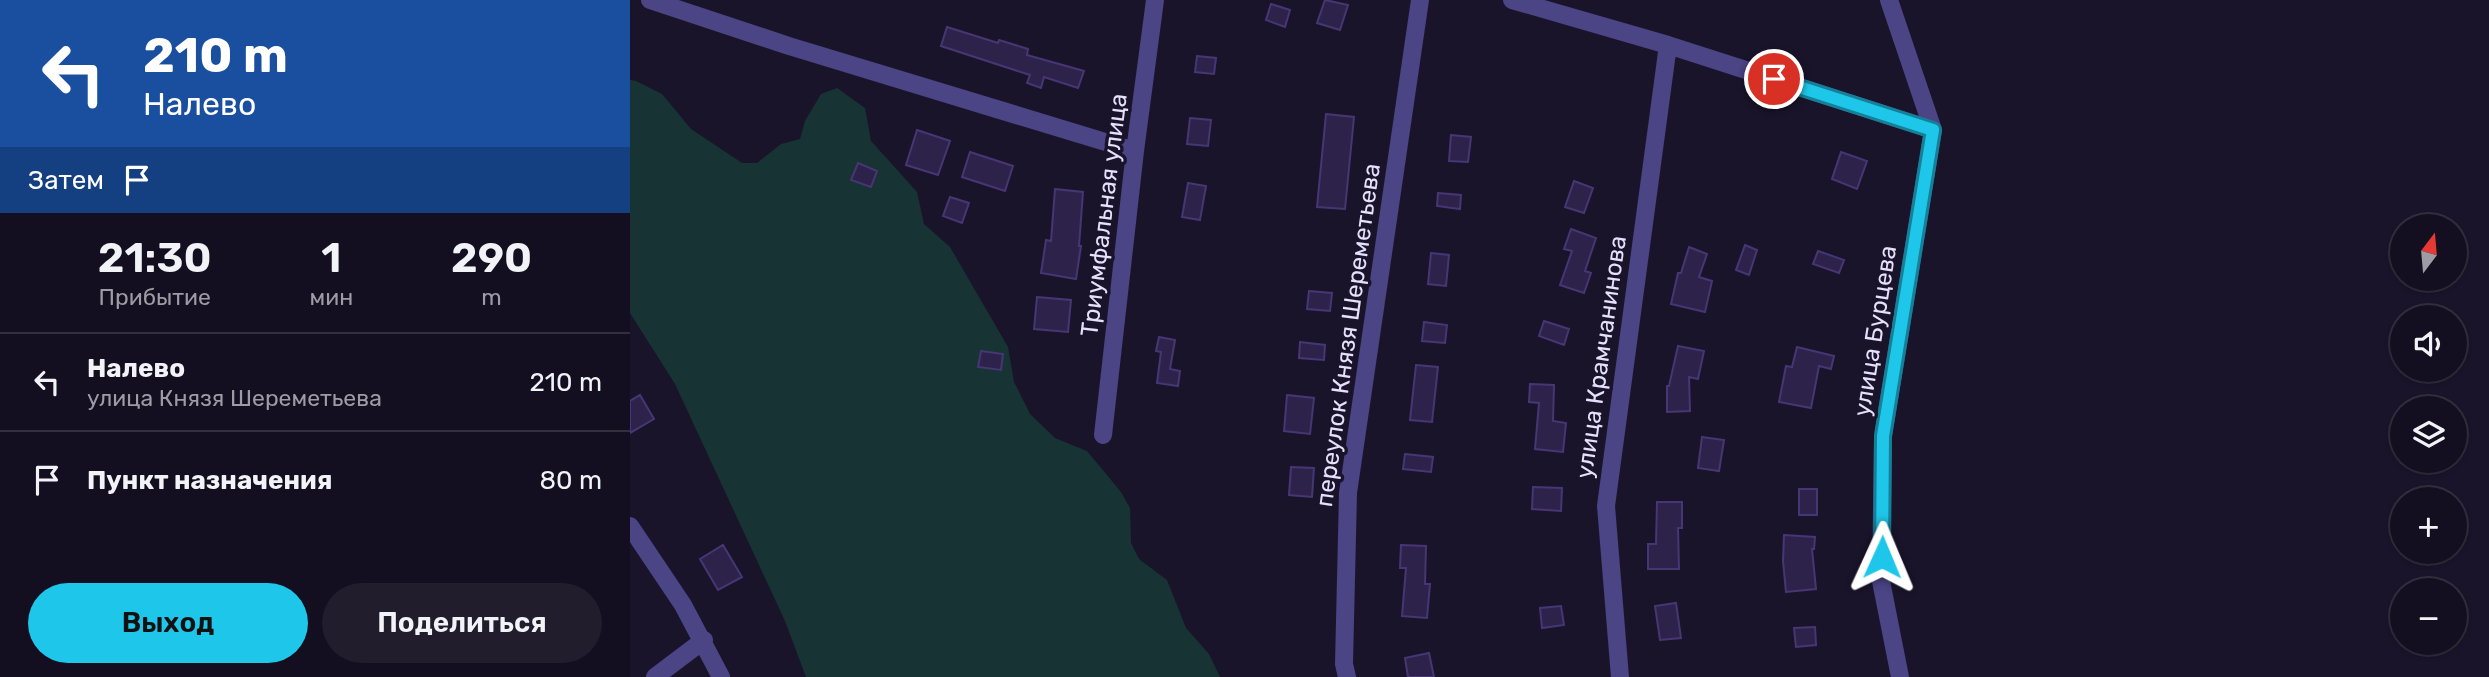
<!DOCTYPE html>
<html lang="ru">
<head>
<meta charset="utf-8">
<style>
	body { margin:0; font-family:Rubik,sans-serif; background:#211d2d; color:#f1f3f6; height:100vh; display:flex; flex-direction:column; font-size:26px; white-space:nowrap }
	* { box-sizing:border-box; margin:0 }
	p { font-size:23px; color:#9d9ca5 }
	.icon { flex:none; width:38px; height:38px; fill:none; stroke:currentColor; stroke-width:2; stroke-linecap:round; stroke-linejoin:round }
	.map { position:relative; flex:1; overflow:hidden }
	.drawer { display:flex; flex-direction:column; background:#140f20; width:630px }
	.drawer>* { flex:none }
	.banner { background:#1a4fa0; color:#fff; overflow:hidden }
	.needle { width:46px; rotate:16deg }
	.buttons { position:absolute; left:1760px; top:214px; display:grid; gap:14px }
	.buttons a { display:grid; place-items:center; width:77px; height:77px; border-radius:50%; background:#140f20; box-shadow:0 2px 5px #0004,0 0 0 2px #332f3e; font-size:35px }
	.pin { position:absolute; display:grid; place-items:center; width:60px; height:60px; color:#fff; margin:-30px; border:4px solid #fff; border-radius:50%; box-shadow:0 2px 7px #0007 }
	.me { position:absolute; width:77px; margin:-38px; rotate:1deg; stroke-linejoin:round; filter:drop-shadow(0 0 5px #0008) }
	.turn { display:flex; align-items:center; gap:24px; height:147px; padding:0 28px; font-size:32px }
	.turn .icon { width:91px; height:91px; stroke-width:2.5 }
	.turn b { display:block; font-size:49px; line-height:60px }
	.then { display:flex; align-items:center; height:66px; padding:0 28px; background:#0003; gap:14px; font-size:26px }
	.eta { display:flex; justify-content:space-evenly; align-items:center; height:119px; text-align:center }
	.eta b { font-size:42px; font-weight:600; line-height:49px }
	.primary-button { display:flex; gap:14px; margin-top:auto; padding:14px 28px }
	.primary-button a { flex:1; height:80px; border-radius:42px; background:#1ec7ea; color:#111; font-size:28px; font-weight:600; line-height:80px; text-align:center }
	.primary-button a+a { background:#211d2d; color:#f1f3f6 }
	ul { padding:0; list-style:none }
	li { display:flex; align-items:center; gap:21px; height:98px; padding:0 28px; border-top:2px solid #332f3e }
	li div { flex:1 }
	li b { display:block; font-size:26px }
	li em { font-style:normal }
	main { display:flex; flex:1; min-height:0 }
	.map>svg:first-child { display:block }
</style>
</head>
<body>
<main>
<section class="drawer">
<div class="banner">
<div class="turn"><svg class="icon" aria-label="left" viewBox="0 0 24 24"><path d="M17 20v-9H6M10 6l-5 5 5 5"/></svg><div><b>210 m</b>Налево</div></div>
<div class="then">Затем<svg class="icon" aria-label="arrive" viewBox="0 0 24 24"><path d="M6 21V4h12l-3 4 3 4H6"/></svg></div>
</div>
<div class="eta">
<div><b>21:30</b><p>Прибытие</p></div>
<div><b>1</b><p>мин</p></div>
<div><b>290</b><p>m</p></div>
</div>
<ul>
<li><svg class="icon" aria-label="left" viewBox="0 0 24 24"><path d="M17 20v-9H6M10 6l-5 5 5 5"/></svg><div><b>Налево</b><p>улица Князя Шереметьева</p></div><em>210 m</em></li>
<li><svg class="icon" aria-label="arrive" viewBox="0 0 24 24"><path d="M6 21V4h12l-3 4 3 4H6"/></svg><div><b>Пункт назначения</b></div><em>80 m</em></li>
</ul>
<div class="primary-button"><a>Выход</a><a>Поделиться</a></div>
</section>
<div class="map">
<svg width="1859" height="677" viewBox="0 0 1859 677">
	<rect width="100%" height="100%" fill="#1a142b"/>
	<path fill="#173334" d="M 0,80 L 6,81 L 32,94 L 61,129 L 112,163 L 127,163 L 151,144 L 170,139 L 175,121 L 191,94 L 207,88 L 235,108 L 241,141 L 287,192 L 294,224 L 320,247 L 378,347 L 384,382 L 400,414 L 425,438 L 457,451 L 491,492 L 500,508 L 501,543 L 509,559 L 537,580 L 556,628 L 579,654 L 590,677 L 176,677 L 155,621 L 45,384 L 0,313 Z"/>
	<path fill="#2d224a" stroke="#473674" stroke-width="2" d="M 695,0 L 718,5 L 710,30 L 687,23 Z
		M 641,4 L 660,10 L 655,27 L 636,20 Z
		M 317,27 L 368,43 L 369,40 L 398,49 L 397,55 L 454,71 L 448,88 L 414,77 L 411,88 L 397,83 L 400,75 L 311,46 Z
		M 567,56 L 586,58 L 584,74 L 565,72 Z
		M 696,114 L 724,117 L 715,209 L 687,207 Z
		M 560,118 L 581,120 L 578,146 L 557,144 Z
		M 287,130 L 320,141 L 308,175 L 276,165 Z
		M 821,135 L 841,137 L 838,162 L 819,161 Z
		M 340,152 L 383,166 L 375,191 L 332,177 Z
		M 1211,152 L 1237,161 L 1227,189 L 1202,179 Z
		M 228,163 L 247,171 L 241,187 L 221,180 Z
		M 944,181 L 963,188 L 954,213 L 935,207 Z
		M 558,183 L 576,186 L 570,220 L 552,217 Z
		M 425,189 L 453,192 L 449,246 L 451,246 L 446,279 L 411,273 L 416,240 L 421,241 Z
		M 808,193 L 831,195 L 830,209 L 807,206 Z
		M 320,197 L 339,203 L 332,223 L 313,216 Z
		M 941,229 L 966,238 L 955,271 L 961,273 L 954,293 L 930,285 L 942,251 L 934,249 Z
		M 1115,245 L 1127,250 L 1119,275 L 1106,270 Z
		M 1059,247 L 1077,254 L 1069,277 L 1082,281 L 1075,312 L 1041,304 L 1048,273 L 1051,273 Z
		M 1188,251 L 1214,260 L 1209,273 L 1183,264 Z
		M 801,253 L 819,255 L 816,286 L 798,284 Z
		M 679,291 L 702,293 L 700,311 L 677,309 Z
		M 407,297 L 441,300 L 438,332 L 404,329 Z
		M 914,321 L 939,329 L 934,345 L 909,336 Z
		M 794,322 L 817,325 L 815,343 L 792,341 Z
		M 529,337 L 545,340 L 540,369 L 550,371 L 548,386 L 527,383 L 531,352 L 526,351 Z
		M 670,342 L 695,345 L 694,360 L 669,358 Z
		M 1048,346 L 1074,351 L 1068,379 L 1059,377 L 1060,411 L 1037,412 L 1037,386 L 1039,386 Z
		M 1167,347 L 1204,356 L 1201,369 L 1189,366 L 1181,408 L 1149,402 L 1156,366 L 1162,367 Z
		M 351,351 L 373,354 L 371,370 L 348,367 Z
		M 786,365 L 808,367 L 802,422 L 780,420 Z
		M 900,384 L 924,385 L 923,421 L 936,423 L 933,452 L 905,449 L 909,403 L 899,402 Z
		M 10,395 L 24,419 L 0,433 L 0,401 Z
		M 657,395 L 684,398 L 680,434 L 654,431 Z
		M 1072,437 L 1094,440 L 1089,471 L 1068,468 Z
		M 775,454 L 803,457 L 801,472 L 773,469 Z
		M 661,467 L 684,468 L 682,497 L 659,495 Z
		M 903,487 L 932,488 L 931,511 L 902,509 Z
		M 1169,489 L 1187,489 L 1187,515 L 1169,515 Z
		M 1027,502 L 1052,502 L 1052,528 L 1048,528 L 1049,569 L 1018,569 L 1018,544 L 1026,544 Z
		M 1154,535 L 1185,537 L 1184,549 L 1182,549 L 1186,589 L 1156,592 L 1153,561 Z
		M 93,545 L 112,577 L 88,590 L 70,559 Z
		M 771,545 L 796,546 L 795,584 L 800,584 L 797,618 L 772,616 L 776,568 L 770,568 Z
		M 1046,603 L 1051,638 L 1030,640 L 1025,606 Z
		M 931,606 L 934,625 L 912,628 L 910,608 Z
		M 1185,627 L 1186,645 L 1166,647 L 1164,628 Z
		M 799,653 L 804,677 L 778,677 L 775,658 Z"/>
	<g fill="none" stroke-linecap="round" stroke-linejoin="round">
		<path stroke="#4b4485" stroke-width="18" d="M 20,0 L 159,46 L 505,151
			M 882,0 L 1038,45 L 1303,130
			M 1259,0 L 1303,130 L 1253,436 L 1251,581 L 1270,677
			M 473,435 L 505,151 L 525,0
			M 0,526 L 53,605 L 91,677
			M 25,677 L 74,640
			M 717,677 L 714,664 L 718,493 L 790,0
			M 990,677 L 976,506 L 1038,45"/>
	</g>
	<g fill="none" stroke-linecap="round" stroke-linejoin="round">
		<defs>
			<path id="route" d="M 1144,79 L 1303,130 L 1253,436 L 1252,557"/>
		</defs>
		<use href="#route" stroke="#148198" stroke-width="18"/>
		<use href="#route" stroke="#1ec7ea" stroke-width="12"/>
	</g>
	<g text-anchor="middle" stroke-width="7" stroke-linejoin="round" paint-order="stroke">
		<g font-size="24" fill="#e6e0fc" stroke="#1a142b">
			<text transform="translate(474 215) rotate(-83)" y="8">Триумфальная улица</text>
			<text transform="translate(1245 331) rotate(-81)" y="8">улица Бурцева</text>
			<text transform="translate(718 335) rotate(-82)" y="8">переулок Князя Шереметьева</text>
			<text transform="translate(971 357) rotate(-82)" y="8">улица Крамчанинова</text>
		</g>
	</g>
</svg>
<div class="buttons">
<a><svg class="needle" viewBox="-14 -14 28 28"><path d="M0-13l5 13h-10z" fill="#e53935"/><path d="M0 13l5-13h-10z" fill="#9d9ca5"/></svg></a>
<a><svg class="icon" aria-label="sound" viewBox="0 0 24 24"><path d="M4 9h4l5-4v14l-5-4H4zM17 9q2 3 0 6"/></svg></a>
<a><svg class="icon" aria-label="layers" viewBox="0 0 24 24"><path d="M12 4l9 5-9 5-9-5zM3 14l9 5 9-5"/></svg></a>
<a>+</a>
<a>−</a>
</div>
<div class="pin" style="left:1144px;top:79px;background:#d93025"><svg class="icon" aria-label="arrive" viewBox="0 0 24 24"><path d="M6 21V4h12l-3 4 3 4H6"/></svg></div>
<svg class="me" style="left:1252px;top:557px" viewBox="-20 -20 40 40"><path d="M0-17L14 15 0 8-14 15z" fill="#1ec7ea" stroke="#fff" stroke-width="4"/></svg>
</div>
</main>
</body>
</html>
